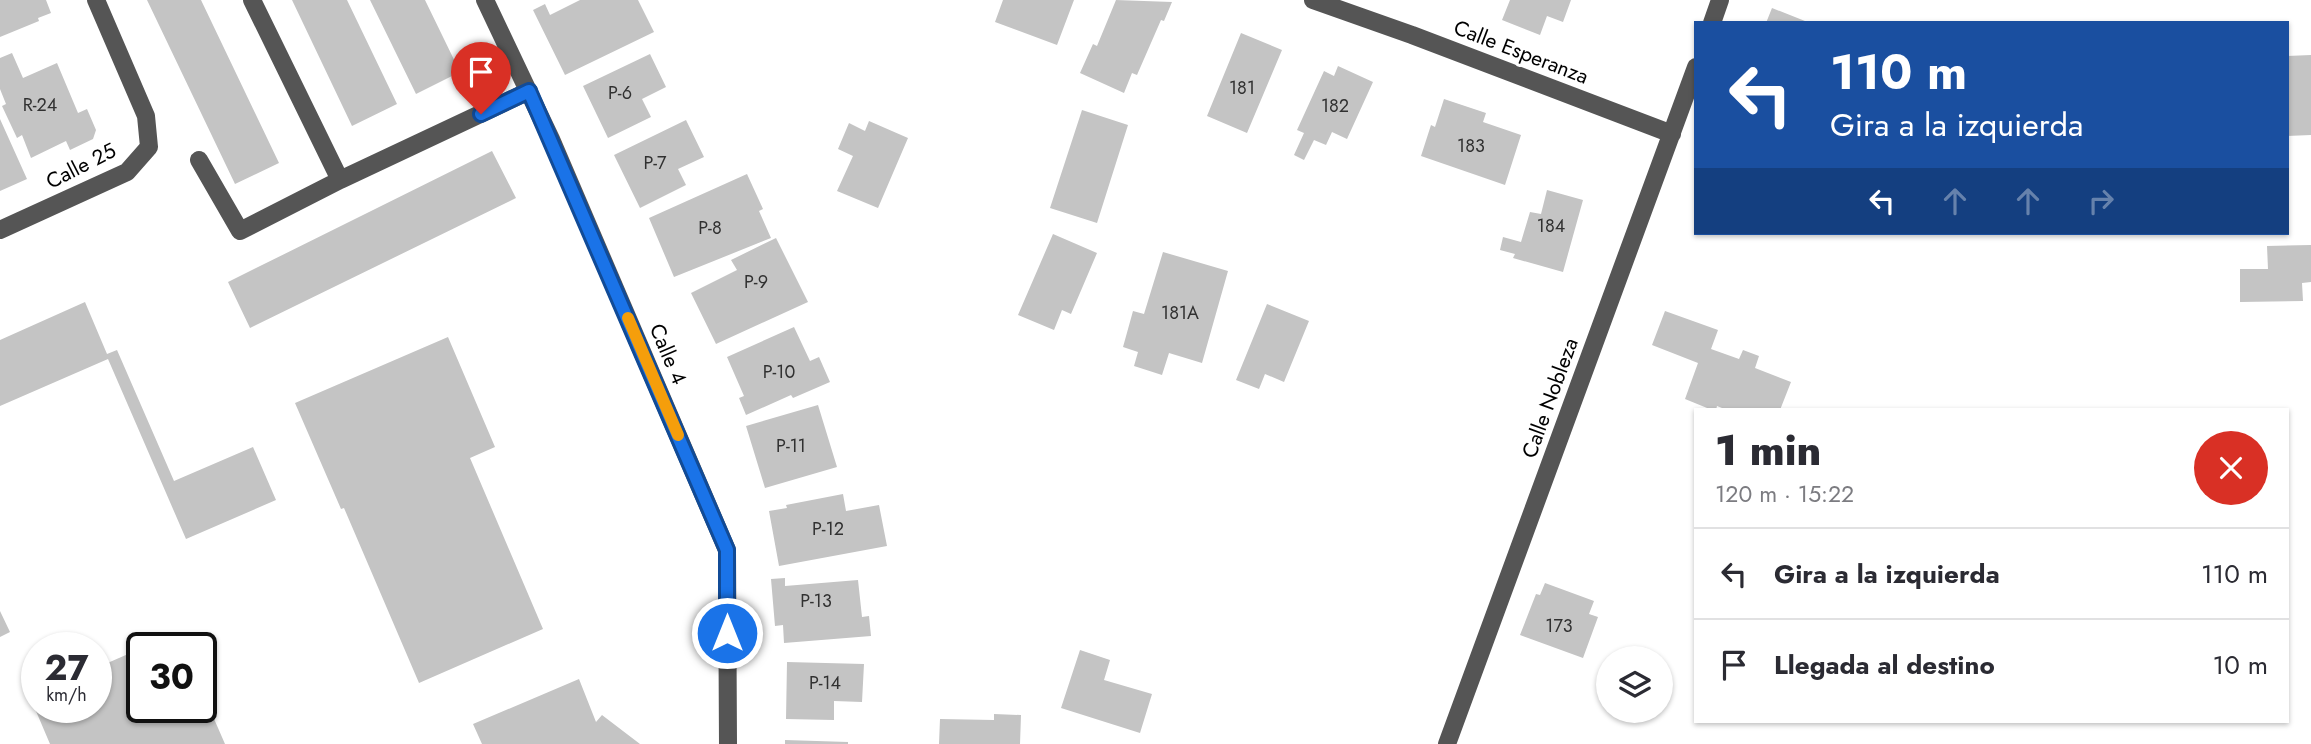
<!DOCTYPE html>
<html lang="es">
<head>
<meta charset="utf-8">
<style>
	body { margin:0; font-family:Jost,sans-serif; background:#f7f7f7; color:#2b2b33; height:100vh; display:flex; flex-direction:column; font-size:26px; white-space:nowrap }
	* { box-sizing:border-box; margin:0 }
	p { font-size:23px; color:#7c7c81 }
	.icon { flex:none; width:38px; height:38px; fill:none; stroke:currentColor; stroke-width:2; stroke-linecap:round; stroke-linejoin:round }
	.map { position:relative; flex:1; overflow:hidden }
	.details { position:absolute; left:1694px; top:408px; width:595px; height:315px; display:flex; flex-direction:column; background:#fff; border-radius:0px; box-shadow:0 2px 5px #0004 }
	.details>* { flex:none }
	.hud { position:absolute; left:1694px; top:21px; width:595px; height:214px; border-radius:0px; box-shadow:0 2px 5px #0004; background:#1a4fa0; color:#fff; overflow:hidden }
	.tools { position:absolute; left:1596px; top:646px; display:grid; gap:14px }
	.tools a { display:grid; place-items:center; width:77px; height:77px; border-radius:50%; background:#fff; box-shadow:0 2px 5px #0004; font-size:35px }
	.speed { position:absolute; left:21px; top:632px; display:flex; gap:14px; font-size:35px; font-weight:700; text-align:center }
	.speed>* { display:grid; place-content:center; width:91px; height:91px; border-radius:50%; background:#fff; box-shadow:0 2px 5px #0004; line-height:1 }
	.speed small { font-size:18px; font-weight:400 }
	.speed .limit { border:4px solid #111; border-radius:10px; background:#fff; color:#111 }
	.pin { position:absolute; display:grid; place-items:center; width:60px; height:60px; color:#fff; margin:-72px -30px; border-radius:50% 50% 50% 0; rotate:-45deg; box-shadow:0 0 7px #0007 }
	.pin .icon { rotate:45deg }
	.me { position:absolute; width:77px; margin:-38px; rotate:0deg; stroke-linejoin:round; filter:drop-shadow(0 0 5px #0008) }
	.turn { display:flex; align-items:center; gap:24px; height:147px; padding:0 21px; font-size:32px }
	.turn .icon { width:91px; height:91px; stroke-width:2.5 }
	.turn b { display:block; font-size:49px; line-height:60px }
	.lanes { display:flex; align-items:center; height:66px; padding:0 21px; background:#0003; justify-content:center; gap:35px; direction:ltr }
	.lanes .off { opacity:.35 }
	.round { display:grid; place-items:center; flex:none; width:74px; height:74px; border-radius:37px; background:#f7f7f7 }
	.overview { display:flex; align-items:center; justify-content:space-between; height:119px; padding:0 21px }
	h1 { font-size:42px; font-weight:800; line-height:52px }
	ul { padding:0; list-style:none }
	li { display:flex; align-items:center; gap:21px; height:91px; padding:0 21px; border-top:2px solid #e1e1e2 }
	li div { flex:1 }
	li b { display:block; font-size:26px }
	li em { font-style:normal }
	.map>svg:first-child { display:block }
</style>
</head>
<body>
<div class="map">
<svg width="2311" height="744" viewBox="0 0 2311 744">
	<rect width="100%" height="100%" fill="#fff"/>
	<path fill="#c4c4c4" d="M 0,0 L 46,0 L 51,13 L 38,18 L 39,21 L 0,37 Z
		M 147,0 L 201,0 L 279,163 L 235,184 Z
		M 292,0 L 347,0 L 397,104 L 352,126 Z
		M 370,0 L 425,0 L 460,72 L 416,94 Z
		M 580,0 L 638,0 L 654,32 L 565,75 L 533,10 L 545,4 L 550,15 Z
		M 1003,0 L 1074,0 L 1057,45 L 995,22 Z
		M 1116,0 L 1172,2 L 1164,21 L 1161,20 L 1137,75 L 1132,73 L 1124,93 L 1080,73 L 1093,44 L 1097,46 Z
		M 1510,0 L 1571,0 L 1563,22 L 1547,16 L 1540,35 L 1502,20 Z
		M 1772,8 L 1810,23 L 1766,23 Z
		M 1241,33 L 1282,50 L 1247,133 L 1207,116 Z
		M 12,53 L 23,78 L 57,63 L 78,113 L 87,109 L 96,130 L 93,139 L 70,150 L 66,141 L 31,158 L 22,135 L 17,138 L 2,106 L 6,104 L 0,89 L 0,58 Z
		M 650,54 L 666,87 L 642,99 L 651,117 L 608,138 L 583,86 Z
		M 2311,55 L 2311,135 L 2287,136 L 2287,56 Z
		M 1338,66 L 1373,82 L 1347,139 L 1332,132 L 1326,145 L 1314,140 L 1304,160 L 1294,155 L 1304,133 L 1297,130 L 1324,71 L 1334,76 Z
		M 1444,99 L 1486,113 L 1483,122 L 1521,135 L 1505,185 L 1421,156 L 1431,125 L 1435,127 Z
		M 1082,110 L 1128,125 L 1097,223 L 1050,208 Z
		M 0,119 L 27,179 L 0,191 Z
		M 686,120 L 704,157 L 678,169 L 686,185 L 640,208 L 614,155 Z
		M 869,121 L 908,138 L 878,208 L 837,191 L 853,156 L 838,149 L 849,123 L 865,131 Z
		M 492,151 L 516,198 L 250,328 L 228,282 Z
		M 747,174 L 763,209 L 759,211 L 771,238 L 674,277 L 649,218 Z
		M 1547,190 L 1583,200 L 1563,272 L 1513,258 L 1515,254 L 1500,250 L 1503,237 L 1521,242 L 1530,212 L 1541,214 Z
		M 1053,234 L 1097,253 L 1071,314 L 1062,310 L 1054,330 L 1018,315 Z
		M 776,238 L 808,302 L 716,344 L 691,293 L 737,270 L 731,260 Z
		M 2311,245 L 2311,282 L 2302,283 L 2303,301 L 2240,302 L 2240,269 L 2268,269 L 2267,246 Z
		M 1163,252 L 1228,271 L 1202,363 L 1169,353 L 1162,375 L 1134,366 L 1138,352 L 1123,347 L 1133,311 L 1144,314 Z
		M 85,302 L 107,354 L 117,350 L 174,481 L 253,447 L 276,500 L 186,539 L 108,359 L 0,406 L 0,340 Z
		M 1267,304 L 1309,321 L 1284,382 L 1265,374 L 1259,389 L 1236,380 Z
		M 1665,311 L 1718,330 L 1711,349 L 1739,359 L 1743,350 L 1759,356 L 1755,368 L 1791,382 L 1780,410 L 1727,410 L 1717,406 L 1716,410 L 1712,410 L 1685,399 L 1698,363 L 1652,345 Z
		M 794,327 L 810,361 L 819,357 L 830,382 L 793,398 L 791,395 L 746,415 L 739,398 L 744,396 L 727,357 Z
		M 448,337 L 495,447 L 470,458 L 543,629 L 419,683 L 344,508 L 341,509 L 295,403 Z
		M 818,405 L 837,467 L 765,488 L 746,426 Z
		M 843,494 L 846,511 L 879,505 L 887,546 L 779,566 L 769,511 L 787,508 L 786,505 Z
		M 785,578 L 785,586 L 858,580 L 862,617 L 869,616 L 871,636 L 784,643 L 783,625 L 775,626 L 771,579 Z
		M 1545,583 L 1594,601 L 1589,614 L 1598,617 L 1583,658 L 1520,635 L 1536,594 L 1540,595 Z
		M 0,611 L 10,632 L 0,637 Z
		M 177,633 L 183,648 L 144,648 Z
		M 142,648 L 142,707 L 201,707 L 201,689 L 225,744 L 50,744 L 30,697 L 37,694 L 37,707 L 96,707 L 96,668 Z
		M 1080,650 L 1110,660 L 1104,680 L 1152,694 L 1140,733 L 1061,708 Z
		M 787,662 L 864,664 L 862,702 L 834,701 L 834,720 L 786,719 Z
		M 579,679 L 596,722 L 602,715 L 640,744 L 482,744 L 473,724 Z
		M 994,714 L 1021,715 L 1020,744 L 939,744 L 940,719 L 994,720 Z
		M 785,740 L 848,742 L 848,744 L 785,744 Z"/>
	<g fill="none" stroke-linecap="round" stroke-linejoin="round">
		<path stroke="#555" stroke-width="18" d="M 252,0 L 340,180
			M 485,0 L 551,139 L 727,550 L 728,744
			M 1313,0 L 1412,35 L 1672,134
			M 1712,23 L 1720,0
			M 199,160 L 240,231 L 340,180 L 529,91
			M 0,230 L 127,172 L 149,147 L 146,116 L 96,0
			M 1447,744 L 1696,67"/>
	</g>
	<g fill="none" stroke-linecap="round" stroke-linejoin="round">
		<defs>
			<path id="route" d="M 481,114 L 529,91 L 727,550 L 727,633"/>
		</defs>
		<use href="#route" stroke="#114b97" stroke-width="18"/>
		<use href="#route" stroke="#1a73e8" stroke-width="12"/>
		<path stroke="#f59e0b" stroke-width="12" d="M 628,318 L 678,435"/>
	</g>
	<g text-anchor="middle" stroke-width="6" stroke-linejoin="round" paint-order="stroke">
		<g font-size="18" fill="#313131">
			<text x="1242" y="94">181</text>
			<text x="620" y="99">P-6</text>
			<text x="40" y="111">R-24</text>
			<text x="1335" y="112">182</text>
			<text x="1471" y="152">183</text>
			<text x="655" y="169">P-7</text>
			<text x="1551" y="232">184</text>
			<text x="710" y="234">P-8</text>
			<text x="756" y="288">P-9</text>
			<text x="1180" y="319">181A</text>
			<text x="779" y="378">P-10</text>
			<text x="791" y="452">P-11</text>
			<text x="828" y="535">P-12</text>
			<text x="816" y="607">P-13</text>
			<text x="1559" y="632">173</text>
			<text x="825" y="689">P-14</text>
		</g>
		<g font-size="21" fill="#000" stroke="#fff">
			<text transform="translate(1521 52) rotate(21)" y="7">Calle Esperanza</text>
			<text transform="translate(81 166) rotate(-27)" y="7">Calle 25</text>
			<text transform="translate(668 354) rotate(67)" y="7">Calle 4</text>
			<text transform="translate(1550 398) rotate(-70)" y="7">Calle Nobleza</text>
		</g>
	</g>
</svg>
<div class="tools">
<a><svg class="icon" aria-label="layers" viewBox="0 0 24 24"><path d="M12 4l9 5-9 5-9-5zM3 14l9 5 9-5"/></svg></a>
</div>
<div class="speed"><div>27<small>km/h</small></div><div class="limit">30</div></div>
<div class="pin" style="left:481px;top:114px;background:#d93025"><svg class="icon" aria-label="arrive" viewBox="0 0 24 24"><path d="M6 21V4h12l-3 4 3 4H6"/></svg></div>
<svg class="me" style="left:727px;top:633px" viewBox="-20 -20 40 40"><circle r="17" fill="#1a73e8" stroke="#fff" stroke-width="3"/><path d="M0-11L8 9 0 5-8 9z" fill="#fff"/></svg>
<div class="hud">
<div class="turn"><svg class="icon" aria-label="left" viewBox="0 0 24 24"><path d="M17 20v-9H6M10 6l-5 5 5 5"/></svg><div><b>110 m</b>Gira a la izquierda</div></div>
<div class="lanes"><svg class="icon" aria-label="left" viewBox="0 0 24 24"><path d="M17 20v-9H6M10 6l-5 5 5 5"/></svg><svg class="icon off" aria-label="ahead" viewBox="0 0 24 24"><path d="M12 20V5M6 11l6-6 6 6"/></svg><svg class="icon off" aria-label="ahead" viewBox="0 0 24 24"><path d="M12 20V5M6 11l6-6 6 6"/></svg><svg class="icon off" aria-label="right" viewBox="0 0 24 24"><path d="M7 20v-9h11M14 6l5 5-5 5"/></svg></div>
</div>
<section class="details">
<div class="overview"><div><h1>1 min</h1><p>120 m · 15:22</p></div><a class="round" style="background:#d93025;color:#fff"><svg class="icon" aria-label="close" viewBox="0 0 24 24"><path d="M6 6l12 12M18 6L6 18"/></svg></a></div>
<ul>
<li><svg class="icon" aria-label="left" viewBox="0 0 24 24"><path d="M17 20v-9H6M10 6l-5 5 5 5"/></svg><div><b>Gira a la izquierda</b></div><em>110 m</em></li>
<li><svg class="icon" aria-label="arrive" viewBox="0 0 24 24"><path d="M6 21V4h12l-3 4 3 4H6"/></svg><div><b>Llegada al destino</b></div><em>10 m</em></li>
</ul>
</section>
</div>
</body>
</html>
